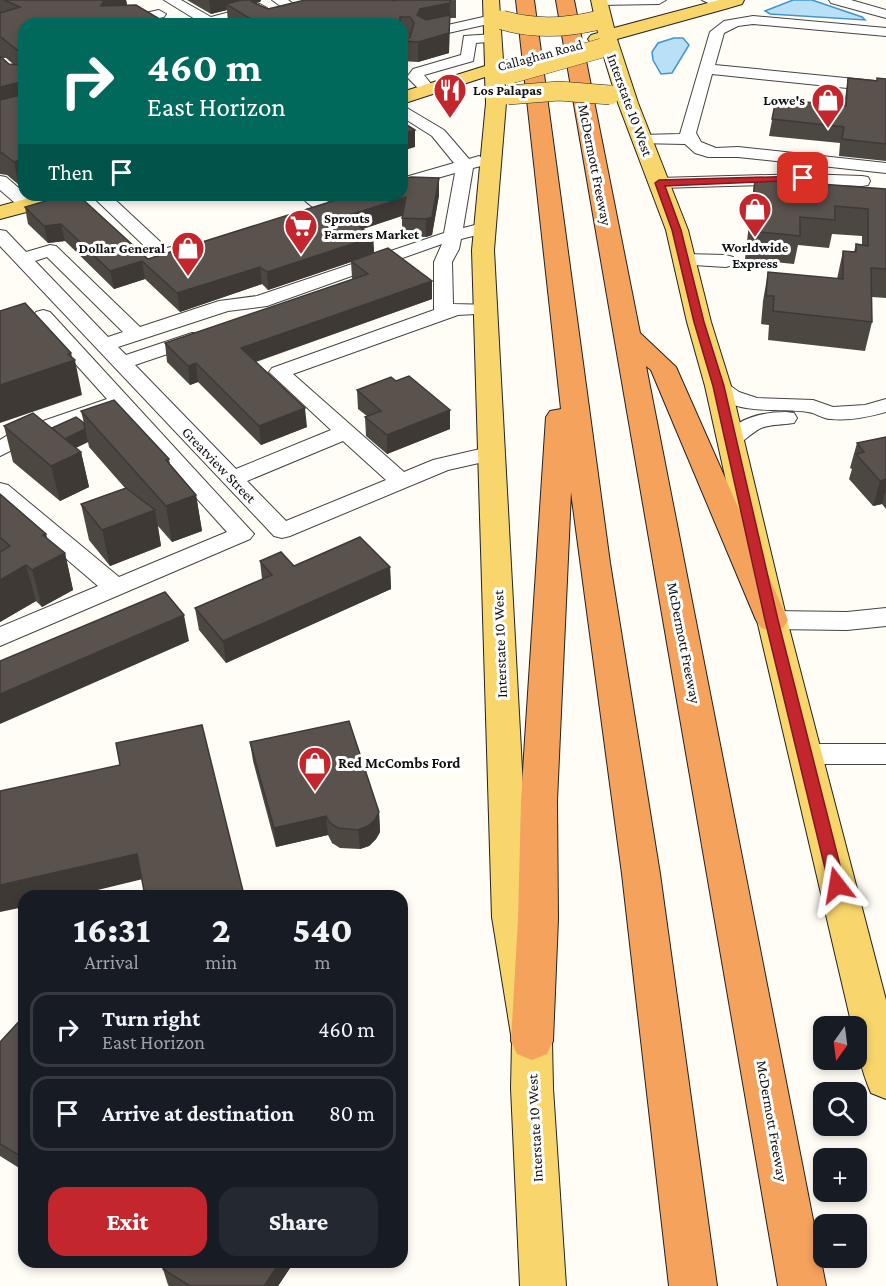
<!DOCTYPE html>
<html lang="en">
<head>
<meta charset="utf-8">
<style>
	body { margin:0; font-family:"Crimson Pro",serif; background:#242831; color:#f1f3f6; height:100vh; display:flex; flex-direction:column; font-size:22px; white-space:nowrap }
	* { box-sizing:border-box; margin:0 }
	p { font-size:20px; color:#9ea1a6 }
	.icon { flex:none; width:33px; height:33px; fill:none; stroke:currentColor; stroke-width:2; stroke-linecap:round; stroke-linejoin:round }
	.map { position:relative; flex:1; overflow:hidden }
	.side { position:absolute; left:18px; top:890px; width:390px; height:378px; display:flex; flex-direction:column; background:#171b24; border-radius:18px; box-shadow:0 3px 9px #0003 }
	.side>* { flex:none }
	.banner { position:absolute; left:18px; top:18px; width:390px; height:183px; border-radius:18px; box-shadow:0 3px 9px #0003; background:#00695c; color:#fff; overflow:hidden }
	.needle { width:39px; rotate:194deg }
	.fabs { position:absolute; left:813px; top:1016px; display:grid; gap:12px }
	.fabs a { display:grid; place-items:center; width:54px; height:54px; border-radius:12px; background:#171b24; box-shadow:0 3px 9px #0003; font-size:30px }
	.pin { position:absolute; display:grid; place-items:center; width:51px; height:51px; color:#fff; margin:-26px; border-radius:12px; box-shadow:0 3px 9px #0006 }
	.me { position:absolute; width:66px; margin:-33px; rotate:346deg; stroke-linejoin:round; filter:drop-shadow(0 0 4px #0008) }
	.turn { display:flex; align-items:center; gap:21px; height:126px; padding:0 30px; font-size:27px }
	.turn .icon { width:78px; height:78px; stroke-width:2.5 }
	.turn b { display:block; font-size:42px; line-height:51px }
	.then { display:flex; align-items:center; height:57px; padding:0 30px; background:#0003; gap:12px; font-size:22px }
	.eta { display:flex; justify-content:space-evenly; align-items:center; height:102px; text-align:center }
	.eta b { font-size:36px; font-weight:800; line-height:42px }
	.cta { display:flex; gap:12px; margin-top:auto; padding:12px 30px }
	.cta a { flex:1; height:69px; border-radius:18px; background:#c4262e; color:#fff; font-size:24px; font-weight:800; line-height:69px; text-align:center }
	.cta a+a { background:#242831; color:#f1f3f6 }
	ul { padding:0; list-style:none }
	li { display:flex; align-items:center; gap:18px; height:75px; margin:0 12px 9px; padding:0 18px; border:3px solid #363941; border-radius:18px }
	li div { flex:1 }
	li b { display:block; font-size:22px }
	li em { font-style:normal }
	.map>svg:first-child { display:block }
</style>
</head>
<body>
<div class="map">
<svg width="886" height="1286" viewBox="0 0 886 1286">
	<rect width="100%" height="100%" fill="#fffdf5"/>
	<path fill="#b9e0f7" stroke="#3f96cf" stroke-width="1.5" d="M 793,0 L 812,0 L 862,17 L 865,20 L 770,14 L 765,11 Z
		M 674,38 L 683,38 L 689,45 L 672,73 L 661,74 L 653,60 L 652,52 L 658,43 Z"/>
	<g fill="none" stroke-linecap="round" stroke-linejoin="round">
		<defs>
			<path id="minor" d="M 164,0 L 181,0 L 211,17 L 260,4 L 267,8 L 265,11 L 216,24 L 203,24 Z
				M 272,0 L 288,0 L 302,10 L 300,13 L 290,13 Z
				M 593,0 L 666,0 L 659,4 L 599,5 L 594,4 Z
				M 702,0 L 721,0 L 728,5 L 721,9 Z
				M 829,0 L 851,0 L 886,10 L 886,18 L 831,3 Z
				M 159,10 L 166,14 L 164,17 L 132,24 L 106,24 L 108,21 Z
				M 492,15 L 499,19 L 497,22 L 426,38 L 419,34 L 421,31 Z
				M 753,16 L 886,28 L 886,36 L 753,24 L 738,26 L 724,33 L 715,65 L 886,82 L 886,92 L 712,74 L 696,133 L 701,142 L 716,148 L 738,147 L 886,163 L 886,173 L 738,157 L 708,157 L 695,153 L 685,144 L 636,143 L 634,140 L 642,135 L 680,134 L 710,32 L 724,21 Z
				M 494,34 L 499,35 L 501,38 L 499,41 L 476,43 L 473,61 L 424,75 L 435,89 L 432,92 L 422,92 L 407,77 L 413,69 L 461,55 L 464,36 Z
				M 402,105 L 444,130 L 469,159 L 479,156 L 487,161 L 485,165 L 473,168 L 463,228 L 483,223 L 489,224 L 492,228 L 489,232 L 461,239 L 459,249 L 452,262 L 453,304 L 493,305 L 496,309 L 493,313 L 458,315 L 293,374 L 404,472 L 433,460 L 493,446 L 501,448 L 504,453 L 501,458 L 448,470 L 290,536 L 282,538 L 274,536 L 0,246 L 0,230 L 6,231 L 26,252 L 50,245 L 56,246 L 140,327 L 219,301 L 257,296 L 444,233 L 455,173 L 402,188 L 402,178 L 454,163 L 432,136 L 402,117 ZM 442,244 L 434,262 L 434,310 L 272,368 L 269,372 L 331,430 L 236,469 L 135,365 L 206,341 L 209,337 L 206,333 L 192,333 L 126,355 L 118,347 L 228,311 L 267,306 ZM 47,257 L 123,332 L 108,337 L 35,261 ZM 343,441 L 386,480 L 286,521 L 247,481 Z
				M 803,174 L 862,176 L 868,177 L 870,181 L 868,185 L 862,186 L 803,184 L 659,188 L 653,187 L 651,183 L 653,179 L 659,178 Z
				M 0,176 L 6,177 L 34,201 L 37,205 L 34,209 L 22,209 L 0,190 Z
				M 91,195 L 110,195 L 167,248 L 194,241 L 200,242 L 203,246 L 200,250 L 164,260 L 158,259 Z
				M 300,195 L 320,195 L 333,206 L 330,210 C 318,213 307,204 300,195 Z
				M 684,254 L 726,255 L 733,257 L 735,261 L 733,265 L 726,267 L 677,264 L 675,260 L 677,256 Z
				M 43,310 L 50,312 L 254,534 L 250,539 L 0,646 L 0,627 L 98,586 L 0,502 L 0,483 L 8,485 L 119,577 L 227,532 L 117,410 L 30,441 L 0,456 L 0,440 L 14,431 L 107,399 L 36,320 L 33,316 L 36,312 Z
				M 718,380 L 725,382 L 739,392 L 757,398 L 813,400 L 833,407 L 865,405 L 886,399 L 886,412 C 868,417 849,421 831,419 C 823,419 816,413 808,412 C 776,407 730,418 708,386 L 711,382 Z
				M 786,412 L 794,413 L 797,418 L 794,423 C 783,425 771,424 761,428 C 747,435 740,449 723,445 L 720,440 C 735,419 761,412 786,412 Z
				M 886,608 L 886,626 L 847,630 L 772,629 L 763,626 L 759,620 L 763,614 L 772,611 L 847,612 Z
				M 805,744 L 886,744 L 886,764 L 805,764 L 795,761 L 791,754 L 795,747 Z"/>
			<path id="major" d="M 483,0 L 499,0 L 503,60 L 512,61 L 515,65 L 512,69 L 504,72 L 506,103 L 494,250 L 530,917 L 552,1041 L 553,1088 L 566,1286 L 520,1286 L 511,1088 L 512,1041 L 492,917 L 472,250 L 486,103 L 485,77 L 402,104 L 402,92 L 485,66 Z
				M 591,0 L 607,0 L 614,28 L 719,0 L 744,0 L 742,4 L 725,9 L 617,39 L 638,103 L 688,230 L 711,322 L 731,386 L 787,620 L 886,1000 L 886,1099 L 871,1093 C 862,1072 856,1049 856,1026 L 852,1026 L 757,620 L 705,386 L 687,322 L 666,230 L 618,103 L 600,44 L 591,43 L 588,39 L 591,35 L 598,33 Z
				M 40,195 L 75,195 L 72,200 L 0,219 L 0,206 Z"/>
			<path id="highway" d="M 516,0 L 534,0 L 610,563 L 660,874 L 717,1286 L 669,1286 L 622,874 L 571,492 L 557,801 L 558,919 L 553,1041 L 547,1054 L 532,1060 L 517,1054 L 511,1041 L 518,919 L 521,801 L 546,417 L 550,411 L 561,409 Z
				M 556,0 L 574,0 L 640,333 L 676,367 L 788,620 L 783,628 L 772,631 L 761,628 L 756,620 L 651,370 L 646,366 L 826,1286 L 778,1286 Z"/>
		</defs>
		<use href="#minor" stroke="#444" stroke-width="2"/>
		<use href="#major" stroke="#222" stroke-width="2"/>
		<use href="#highway" stroke="#222" stroke-width="2"/>
		<use href="#minor" fill="#fff" fill-rule="evenodd"/>
		<use href="#major" fill="#f9d66b" fill-rule="evenodd"/>
		<use href="#highway" fill="#f5a25d" fill-rule="evenodd"/>
		<defs>
			<path id="major-bridge" d="M 502,20 C 531,29 565,28 595,21
				M 507,75 L 602,48
				M 508,95 L 559,91 L 610,95"/>
		</defs>
		<use href="#major-bridge" stroke="#222" stroke-width="20" stroke-linecap="butt"/>
		<use href="#major-bridge" stroke="#f9d66b" stroke-width="19"/>
	</g>
	<path fill="#4d4742" fill-rule="evenodd" d="M 0,0 L 126,0 L 127,5 L 24,24 L 19,185 L 7,175 L 0,174 ZM 2,58 L 6,58 L 13,64 L 9,64 Z
		M 187,0 L 261,0 L 260,2 L 256,3 L 268,9 L 394,1 L 456,0 L 456,18 L 450,18 L 449,53 L 418,62 L 402,61 L 402,40 L 410,37 L 402,36 L 402,24 L 229,24 L 228,23 L 227,10 L 211,14 Z
		M 848,78 L 876,81 L 886,79 L 886,161 L 839,156 L 840,143 L 769,136 L 776,99 L 844,106 Z
		M 755,179 L 886,189 L 886,298 L 872,297 L 872,322 L 865,351 L 768,340 L 769,325 L 761,324 L 763,301 L 768,272 L 837,279 L 843,251 L 854,252 L 856,244 L 862,245 L 862,236 L 832,234 L 829,248 L 798,245 L 794,264 L 745,259 L 751,206 Z
		M 439,195 L 432,235 L 426,237 L 402,236 L 402,216 L 363,229 L 373,237 L 374,252 L 432,281 L 432,299 L 256,362 L 307,427 L 261,445 L 198,382 L 190,385 L 167,362 L 165,343 L 353,280 L 352,278 L 351,262 L 268,290 L 262,284 L 180,312 L 145,279 L 114,289 L 65,241 L 48,243 L 28,224 L 25,207 L 148,259 Z
		M 357,390 L 450,410 L 450,429 L 387,454 L 366,436 L 365,417 L 367,416 L 358,409 Z
		M 81,411 L 169,459 L 170,464 L 196,495 L 202,531 L 172,542 L 158,526 L 161,546 L 110,566 L 89,540 L 81,504 L 125,488 L 89,447 L 88,442 L 76,448 L 81,452 L 89,487 L 60,501 L 13,462 L 4,426 L 52,428 L 84,423 Z
		M 886,437 L 886,509 L 882,504 L 873,506 L 849,479 L 852,469 L 850,468 L 857,443 Z
		M 0,494 L 46,534 L 47,539 L 65,553 L 73,590 L 42,607 L 36,601 L 0,622 Z
		M 260,561 L 294,566 L 390,567 L 391,589 L 226,663 L 199,630 L 195,608 L 262,579 Z
		M 250,742 L 379,812 L 380,832 L 376,839 L 369,846 L 360,849 L 340,848 L 332,843 L 328,835 L 276,847 L 253,761 Z
		M 24,1016 L 24,1171 L 0,1156 L 0,1042 Z
		M 168,1262 L 294,1262 L 278,1286 L 169,1286 L 168,1285 L 163,1269 Z"/>
	<path fill="#3f3936" d="M 104,0 L 126,0 L 129,14 L 101,6 Z
		M 209,0 L 261,0 L 260,2 L 234,9 L 226,4 L 227,10 L 211,14 Z
		M 450,3 L 449,53 L 418,62 L 418,42 L 421,29 L 417,15 L 420,9 Z
		M 21,82 L 24,97 L 0,109 L 0,87 Z
		M 415,130 L 415,147 L 402,151 L 402,134 Z
		M 24,159 L 24,183 L 19,185 L 14,162 Z
		M 439,178 L 439,195 L 432,235 L 426,237 L 426,219 Z
		M 406,197 L 407,214 L 347,234 L 346,216 Z
		M 61,224 L 65,241 L 48,243 L 44,226 Z
		M 373,237 L 374,254 L 351,261 L 351,262 L 268,290 L 267,272 Z
		M 142,261 L 145,279 L 114,289 L 110,271 Z
		M 260,267 L 262,284 L 180,312 L 177,293 Z
		M 432,281 L 432,299 L 243,366 L 241,348 Z
		M 71,353 L 73,361 L 75,360 L 82,395 L 0,423 L 0,385 Z
		M 196,363 L 198,382 L 190,385 L 188,366 Z
		M 305,408 L 307,427 L 261,445 L 259,426 Z
		M 450,410 L 450,429 L 387,454 L 387,435 Z
		M 85,429 L 88,442 L 60,455 L 57,442 Z
		M 81,452 L 89,487 L 60,501 L 51,466 Z
		M 886,479 L 886,489 L 882,504 L 873,506 L 880,481 Z
		M 196,495 L 202,531 L 172,542 L 166,506 Z
		M 155,510 L 161,546 L 110,566 L 102,530 Z
		M 46,534 L 52,560 L 65,553 L 73,590 L 42,607 L 32,570 L 43,535 Z
		M 26,565 L 36,601 L 0,622 L 0,580 Z
		M 390,567 L 391,589 L 226,663 L 223,641 Z
		M 184,615 L 189,641 L 0,724 L 0,694 Z
		M 379,812 L 380,832 L 376,839 L 369,846 L 360,849 L 358,830 Z
		M 326,816 L 328,835 L 276,847 L 274,828 Z
		M 137,854 L 143,879 L 73,896 L 24,896 L 24,907 L 0,912 L 0,885 Z
		M 243,891 L 244,896 L 224,896 Z
		M 280,1262 L 294,1262 L 278,1286 L 264,1286 Z"/>
	<path fill="#5a524d" stroke="#3f3936" stroke-width="1.5" d="M 4,0 L 104,0 L 101,6 L 136,5 L 168,24 L 24,24 L 24,159 L 14,162 L 2,153 L 0,153 L 0,100 L 21,95 L 21,82 L 0,87 L 0,56 L 9,64 L 21,65 L 21,53 L 2,38 L 0,37 L 0,13 L 20,7 Z
		M 242,0 L 251,0 L 252,2 L 268,9 L 305,0 L 392,0 L 394,1 L 397,0 L 451,0 L 450,3 L 420,9 L 417,15 L 426,20 L 450,15 L 449,33 L 418,42 L 402,41 L 402,40 L 410,37 L 414,23 L 410,17 L 400,17 L 400,24 L 259,24 L 226,4 Z
		M 848,78 L 877,81 L 877,78 L 886,79 L 886,144 L 842,139 L 844,127 L 772,119 L 776,99 L 846,106 Z
		M 402,122 L 415,130 L 402,134 Z
		M 411,177 L 439,178 L 432,217 L 426,219 L 402,218 L 406,197 L 346,216 L 373,237 L 267,272 L 260,267 L 177,293 L 142,261 L 110,271 L 61,224 L 44,226 L 25,207 L 66,195 L 78,195 L 148,259 L 352,195 L 402,195 L 402,179 Z
		M 755,179 L 886,189 L 886,269 L 871,268 L 872,322 L 773,311 L 774,296 L 766,296 L 768,272 L 843,279 L 843,251 L 856,252 L 856,244 L 868,246 L 868,209 L 835,206 L 835,220 L 800,217 L 800,236 L 750,231 Z
		M 388,248 L 432,281 L 241,348 L 305,408 L 259,426 L 196,363 L 188,366 L 165,343 L 368,274 L 351,261 Z
		M 25,303 L 71,353 L 68,354 L 75,360 L 0,385 L 0,311 Z
		M 409,376 L 450,410 L 387,435 L 365,417 L 381,411 L 357,390 L 391,377 L 396,381 Z
		M 114,400 L 169,459 L 166,460 L 196,495 L 166,506 L 81,411 Z
		M 33,413 L 81,452 L 51,466 L 4,426 Z
		M 76,417 L 84,423 L 85,429 L 65,439 L 52,428 Z
		M 886,437 L 886,479 L 880,481 L 856,454 L 864,452 L 857,443 Z
		M 126,488 L 155,510 L 102,530 L 81,504 Z
		M 0,494 L 46,534 L 43,535 L 65,553 L 32,570 L 26,565 L 0,580 L 0,552 L 10,546 L 0,537 Z
		M 360,537 L 390,567 L 223,641 L 195,608 L 272,575 L 260,561 L 281,552 L 294,566 Z
		M 165,592 L 184,615 L 0,694 L 0,661 Z
		M 349,721 L 379,812 L 375,820 L 368,826 L 358,830 L 338,828 L 330,823 L 326,816 L 274,828 L 250,742 Z
		M 202,725 L 243,891 L 224,896 L 145,896 L 137,854 L 0,885 L 0,791 L 120,765 L 116,743 Z
		M 316,892 L 354,892 L 354,896 L 315,896 Z
		M 24,1016 L 24,1158 L 0,1144 L 0,1042 Z
		M 168,1262 L 280,1262 L 264,1286 L 190,1286 L 163,1269 Z"/>
	<path fill="#c4262e" stroke="#7f191e" stroke-width="1.5" d="M 803,176 L 806,177 L 806,180 L 665,186 L 681,230 L 704,322 L 724,386 L 778,620 L 845,885 L 843,889 L 837,891 L 832,889 L 829,885 L 765,620 L 713,386 L 694,322 L 672,230 L 655,183 L 659,180 Z"/>
	<defs>
		<symbol id="restaurant-pin" viewBox="-11 -11 22 30"><path d="M0 17L-7.5 6A9.5 9.5 0 1 1 7.5 6Z" fill="#c4262e" stroke="#fff"/><path d="M-5-6h1v4h1v-4h1v4h1v-4h1v5L-1.5 .5V6h-2V.5L-5-1ZM5-6V6H3V1.5H1.5Q1.5-4 5-6Z" fill="#fff"/></symbol>
		<symbol id="shop-pin" viewBox="-11 -11 22 30"><path d="M0 17L-7.5 6A9.5 9.5 0 1 1 7.5 6Z" fill="#c4262e" stroke="#fff"/><path d="M-5-2.5h2.3a2.7 3.5 0 0 1 5.4 0H5L5.5 6h-11ZM-1.5-2.5h3a1.5 2.3 0 0 0-3 0Z" fill="#fff"/></symbol>
		<symbol id="supermarket-pin" viewBox="-11 -11 22 30"><path d="M0 17L-7.5 6A9.5 9.5 0 1 1 7.5 6Z" fill="#c4262e" stroke="#fff"/><path d="M-6-5.5h2.5l.6 2H6L4.5 2H-2.5L-4.4-4H-6ZM-1.5 3.2a1.3 1.3 0 1 0 .1 0ZM3 3.2a1.3 1.3 0 1 0 .1 0Z" fill="#fff"/></symbol>
	</defs>
	<g fill-rule="evenodd">
		<use href="#restaurant-pin" x="431" y="71" width="38" height="52"/>
		<use href="#shop-pin" x="809" y="81" width="38" height="52"/>
		<use href="#shop-pin" x="736" y="190" width="38" height="52"/>
		<use href="#supermarket-pin" x="282" y="207" width="38" height="52"/>
		<use href="#shop-pin" x="169" y="229" width="38" height="52"/>
		<use href="#shop-pin" x="296" y="744" width="38" height="52"/>
	</g>
	<g text-anchor="middle" stroke-width="6" stroke-linejoin="round" paint-order="stroke">
		<g font-size="14" fill="#111" stroke="#fff">
			<text transform="translate(540 55) rotate(-15)" y="5">Callaghan Road</text>
		</g>
		<g font-size="14" font-weight="bold" fill="#111" stroke="#fff" text-anchor="start">
			<text x="473" y="95">Los Palapas</text>
			<text x="805" y="105" text-anchor="end">Lowe's</text>
			<text x="324" y="223">Sprouts<tspan x="324" dy="16">Farmers Market</tspan></text>
			<text x="755" y="252" text-anchor="middle">Worldwide<tspan x="755" dy="16">Express</tspan></text>
			<text x="165" y="253" text-anchor="end">Dollar General</text>
		</g>
		<g font-size="15" fill="#111" stroke="#fff">
			<text transform="translate(630 105) rotate(70)" y="5">Interstate 10 West</text>
			<text transform="translate(595 165) rotate(79)" y="5">McDermott Freeway</text>
			<text transform="translate(219 465) rotate(46)" y="5">Greatview Street</text>
			<text transform="translate(684 643) rotate(79)" y="5">McDermott Freeway</text>
			<text transform="translate(500 644) rotate(-92)" y="5">Interstate 10 West</text>
			<text transform="translate(772 1121) rotate(80)" y="5">McDermott Freeway</text>
			<text transform="translate(535 1128) rotate(-93)" y="5">Interstate 10 West</text>
		</g>
		<g font-size="15" font-weight="bold" fill="#111" stroke="#fff" text-anchor="start">
			<text x="338" y="768">Red McCombs Ford</text>
		</g>
	</g>
</svg>
<div class="fabs">
<a><svg class="needle" viewBox="-14 -14 28 28"><path d="M0-13l5 13h-10z" fill="#e53935"/><path d="M0 13l5-13h-10z" fill="#9ea1a6"/></svg></a>
<a><svg class="icon" aria-label="search" viewBox="0 0 24 24"><circle cx="10" cy="10" r="6"/><path d="M15 15l6 6"/></svg></a>
<a>+</a>
<a>−</a>
</div>
<div class="pin" style="left:803px;top:178px;background:#d93025"><svg class="icon" aria-label="arrive" viewBox="0 0 24 24"><path d="M6 21V4h12l-3 4 3 4H6"/></svg></div>
<svg class="me" style="left:837px;top:885px" viewBox="-20 -20 40 40"><path d="M0-17L14 15 0 8-14 15z" fill="#c4262e" stroke="#fff" stroke-width="4"/></svg>
<div class="banner">
<div class="turn"><svg class="icon" aria-label="right" viewBox="0 0 24 24"><path d="M7 20v-9h11M14 6l5 5-5 5"/></svg><div><b>460 m</b>East Horizon</div></div>
<div class="then">Then<svg class="icon" aria-label="arrive" viewBox="0 0 24 24"><path d="M6 21V4h12l-3 4 3 4H6"/></svg></div>
</div>
<section class="side">
<div class="eta">
<div><b>16:31</b><p>Arrival</p></div>
<div><b>2</b><p>min</p></div>
<div><b>540</b><p>m</p></div>
</div>
<ul>
<li><svg class="icon" aria-label="right" viewBox="0 0 24 24"><path d="M7 20v-9h11M14 6l5 5-5 5"/></svg><div><b>Turn right</b><p>East Horizon</p></div><em>460 m</em></li>
<li><svg class="icon" aria-label="arrive" viewBox="0 0 24 24"><path d="M6 21V4h12l-3 4 3 4H6"/></svg><div><b>Arrive at destination</b></div><em>80 m</em></li>
</ul>
<div class="cta"><a>Exit</a><a>Share</a></div>
</section>
</div>
</body>
</html>
